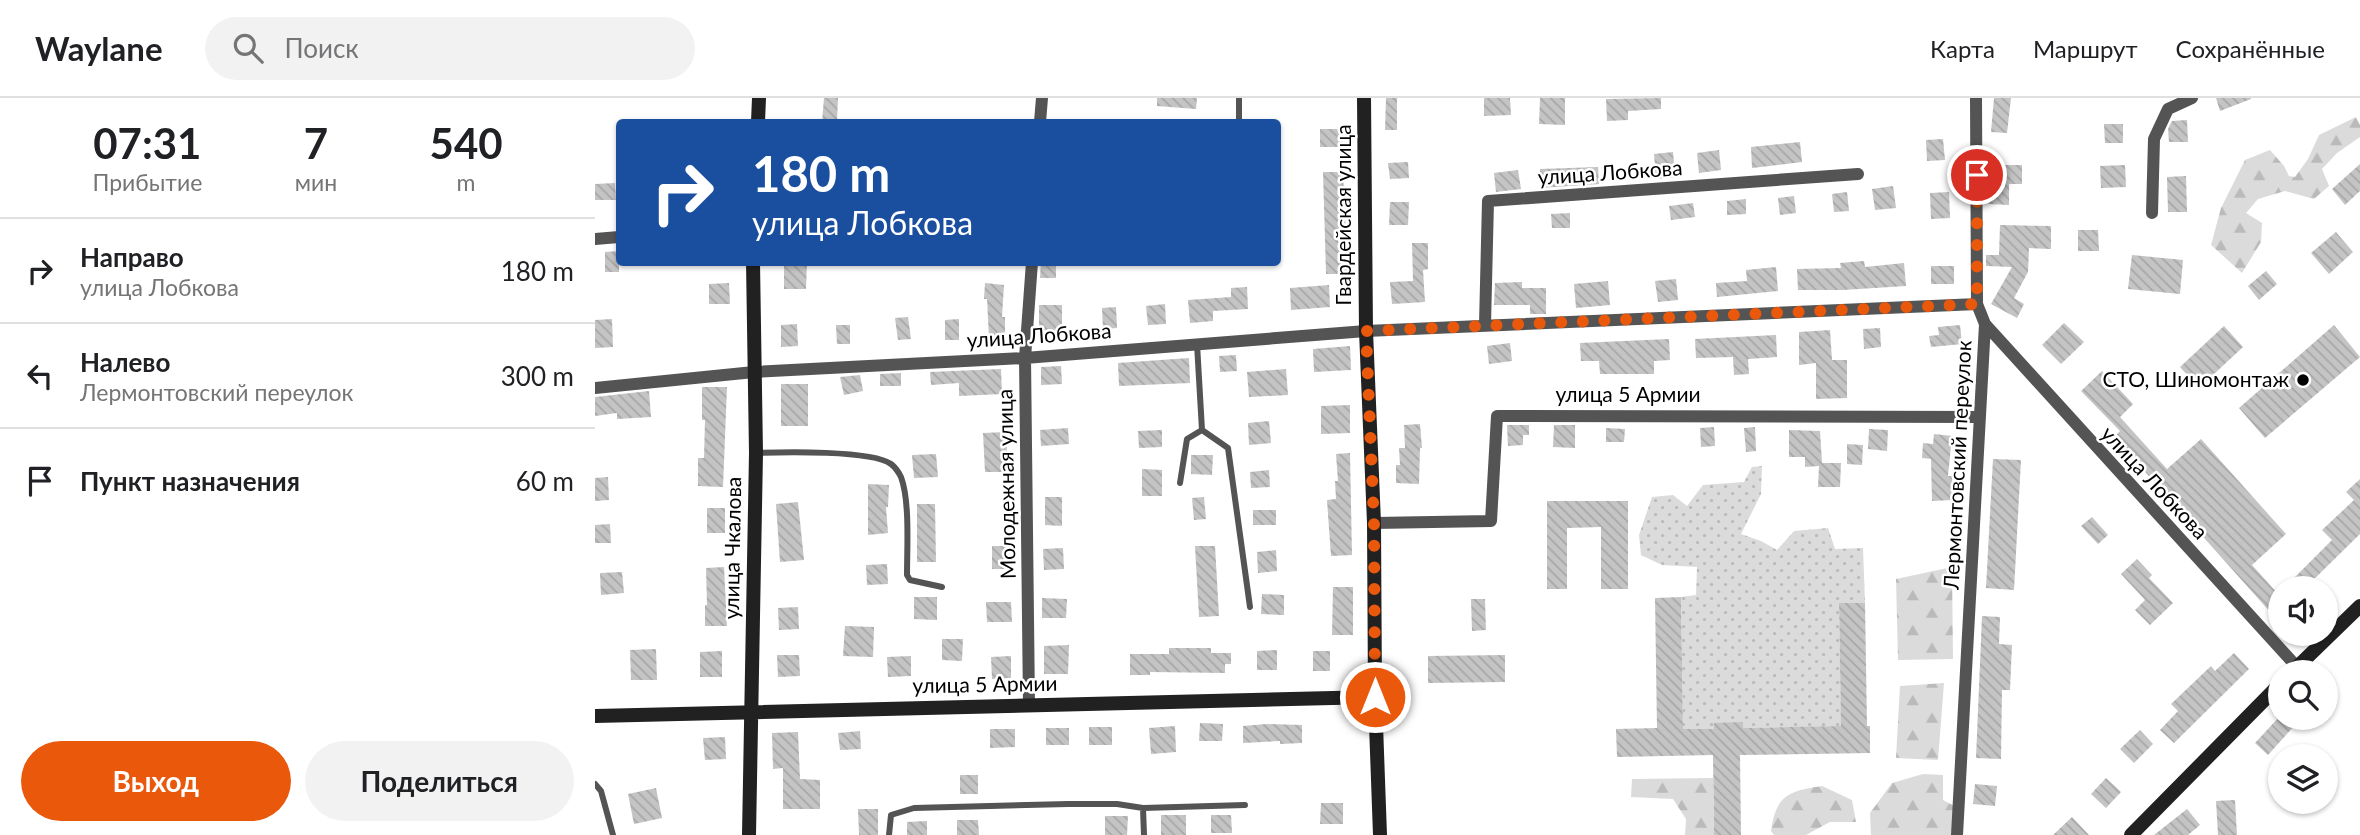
<!DOCTYPE html>
<html lang="ru">
<head>
<meta charset="utf-8">
<style>
	body { margin:0; font-family:Lato,sans-serif; background:#f2f2f2; color:#202124; height:100vh; display:flex; flex-direction:column; font-size:26px; white-space:nowrap }
	* { box-sizing:border-box; margin:0 }
	p { font-size:23px; color:#757577 }
	.icon { flex:none; width:38px; height:38px; fill:none; stroke:currentColor; stroke-width:2; stroke-linecap:round; stroke-linejoin:round }
	.map { position:relative; flex:1; overflow:hidden }
	.drawer { display:flex; flex-direction:column; background:#fff; width:595px }
	.drawer>* { flex:none }
	.guide { position:absolute; left:21px; top:21px; width:665px; height:147px; border-radius:7px; box-shadow:0 2px 5px #0004; background:#1a4fa0; color:#fff; overflow:hidden }
	.fabs { position:absolute; left:1673px; top:478px; display:grid; gap:14px }
	.fabs a { display:grid; place-items:center; width:70px; height:70px; border-radius:50%; background:#fff; box-shadow:0 2px 5px #0004; font-size:35px }
	.pin { position:absolute; display:grid; place-items:center; width:60px; height:60px; color:#fff; margin:-30px; border:4px solid #fff; border-radius:50%; box-shadow:0 2px 7px #0007 }
	.me { position:absolute; width:77px; margin:-38px; rotate:0deg; stroke-linejoin:round; filter:drop-shadow(0 0 5px #0008) }
	.turn { display:flex; align-items:center; gap:24px; height:147px; padding:0 21px; font-size:32px }
	.turn .icon { width:91px; height:91px; stroke-width:2.5 }
	.turn b { display:block; font-size:49px; line-height:60px }
	.eta { display:flex; justify-content:space-evenly; align-items:center; height:119px; text-align:center }
	.eta b { font-size:42px; font-weight:700; line-height:49px }
	.button { display:flex; gap:14px; margin-top:auto; padding:14px 21px }
	.button a { flex:1; height:80px; border-radius:42px; background:#ea580c; color:#fff; font-size:28px; font-weight:700; line-height:80px; text-align:center }
	.button a+a { background:#f2f2f2; color:#202124 }
	ul { padding:0; list-style:none }
	li { display:flex; align-items:center; gap:21px; height:105px; padding:0 21px; border-top:2px solid #e0e0e0 }
	li div { flex:1 }
	li b { display:block; font-size:26px }
	li em { font-style:normal }
	header { display:flex; align-items:center; gap:42px; box-sizing:border-box; height:98px; padding:0 35px; background:#fff; border-bottom:2px solid #e0e0e0 }
	header strong { font-size:33px }
	nav { display:flex; gap:38px; margin-inline-start:auto; font-size:24px }
	.search { width:490px; height:63px; background:#f2f2f2; display:flex; align-items:center; gap:18px; box-sizing:border-box; padding:0 24px; border-radius:38px; color:#757577; font-size:26px }
	main { display:flex; flex:1; min-height:0 }
	.map>svg:first-child { display:block }
</style>
</head>
<body>
<header>
<strong>Waylane</strong>
<div class="search"><svg class="icon" aria-label="search" viewBox="0 0 24 24"><circle cx="10" cy="10" r="6"/><path d="M15 15l6 6"/></svg>Поиск</div>
<nav><a>Карта</a><a>Маршрут</a><a>Сохранённые</a></nav>
</header>
<main>
<section class="drawer">
<div class="eta">
<div><b>07:31</b><p>Прибытие</p></div>
<div><b>7</b><p>мин</p></div>
<div><b>540</b><p>m</p></div>
</div>
<ul>
<li><svg class="icon" aria-label="right" viewBox="0 0 24 24"><path d="M7 20v-9h11M14 6l5 5-5 5"/></svg><div><b>Направо</b><p>улица Лобкова</p></div><em>180 m</em></li>
<li><svg class="icon" aria-label="left" viewBox="0 0 24 24"><path d="M17 20v-9H6M10 6l-5 5 5 5"/></svg><div><b>Налево</b><p>Лермонтовский переулок</p></div><em>300 m</em></li>
<li><svg class="icon" aria-label="arrive" viewBox="0 0 24 24"><path d="M6 21V4h12l-3 4 3 4H6"/></svg><div><b>Пункт назначения</b></div><em>60 m</em></li>
</ul>
<div class="button"><a>Выход</a><a>Поделиться</a></div>
</section>
<div class="map">
<svg width="1765" height="737" viewBox="0 0 1765 737">
	<defs>
		<pattern id="forest-firs" width="22" height="20" patternUnits="userSpaceOnUse" patternTransform="scale(1.75)"><rect width="22" height="20" fill="#dbdbdb"/><path d="M5 1l3.5 6h-7zM16 11l3.5 6h-7z" fill="#bababa"/></pattern>
		<pattern id="park-dots" width="8" height="8" patternUnits="userSpaceOnUse" patternTransform="scale(1.75)"><rect width="8" height="8" fill="#dbdbdb"/><path d="M2 2h.1M6 6h.1" fill="none" stroke="#bababa" stroke-width="1.8" stroke-linecap="round"/></pattern>
		<pattern id="building-back-hatch" width="6" height="6" patternUnits="userSpaceOnUse" patternTransform="scale(1.75)"><rect width="6" height="6" fill="#c4c4c4"/><path d="M-1 5l2 2M0 0l6 6M5-1l2 2" fill="none" stroke="#a7a7a7"/></pattern>
	</defs>
	<rect width="100%" height="100%" fill="#fff"/>
	<path fill="url(#forest-firs)" d="M 1761,19 L 1765,27 L 1765,39 L 1742,55 L 1727,71 L 1734,88 L 1719,101 L 1690,93 L 1663,101 L 1651,115 L 1667,125 L 1666,144 L 1647,175 L 1616,147 L 1626,110 L 1650,62 L 1675,52 L 1689,68 L 1694,78 L 1700,79 L 1713,61 L 1724,37 Z
		M 1357,469 L 1358,561 L 1303,562 L 1301,481 Z
		M 1349,585 L 1343,662 L 1301,660 L 1305,588 Z
		M 1328,676 L 1348,677 L 1348,702 L 1363,710 L 1362,737 L 1276,737 L 1275,715 L 1297,685 Z
		M 1118,680 L 1119,737 L 1090,737 L 1091,721 L 1078,701 L 1036,699 L 1037,681 Z
		M 1227,688 L 1257,702 L 1261,724 L 1235,724 L 1211,737 L 1179,737 L 1176,733 C 1181,697 1194,693 1227,688 Z"/>
	<path fill="url(#park-dots)" d="M 1167,368 L 1166,396 L 1146,436 L 1166,443 L 1182,452 L 1199,433 L 1233,430 L 1240,451 L 1268,450 L 1270,505 L 1244,506 L 1246,614 L 1261,628 L 1148,630 L 1119,625 L 1119,631 L 1088,631 L 1086,499 L 1101,497 L 1102,469 L 1067,467 L 1046,457 L 1044,437 L 1057,399 L 1078,397 L 1092,408 L 1108,387 L 1149,384 L 1157,369 Z"/>
	<path fill="url(#building-back-hatch)" d="M 229,0 L 243,0 L 242,24 L 227,24 Z
		M 562,0 L 602,0 L 601,11 L 562,8 Z
		M 791,0 L 802,0 L 802,32 L 790,32 Z
		M 889,0 L 915,0 L 916,17 L 889,18 Z
		M 945,0 L 970,0 L 970,27 L 944,26 Z
		M 1066,0 L 1066,11 L 1033,13 L 1033,22 L 1012,23 L 1011,1 Z
		M 1399,0 L 1416,0 L 1412,35 L 1396,34 Z
		M 1621,0 L 1656,0 L 1656,1 L 1625,13 Z
		M 1592,22 L 1593,44 L 1574,44 L 1573,31 L 1577,23 Z
		M 1509,26 L 1528,26 L 1528,45 L 1510,45 Z
		M 725,31 L 748,31 L 748,49 L 725,49 Z
		M 1348,41 L 1350,62 L 1332,63 L 1331,42 Z
		M 1205,44 L 1207,64 L 1157,70 L 1156,49 Z
		M 1124,52 L 1126,72 L 1104,75 L 1102,55 Z
		M 1078,54 L 1080,79 L 1061,81 L 1059,56 Z
		M 813,64 L 814,80 L 795,81 L 793,65 Z
		M 1765,66 L 1765,93 L 1750,107 L 1737,91 Z
		M 1394,67 L 1427,67 L 1427,86 L 1414,86 L 1414,107 L 1393,106 Z
		M 1530,67 L 1531,89 L 1506,90 L 1505,68 Z
		M 1003,69 L 1004,86 L 945,90 L 945,71 Z
		M 923,72 L 926,91 L 901,94 L 899,75 Z
		M 728,74 L 748,74 L 753,176 L 731,176 Z
		M 1591,78 L 1592,114 L 1573,114 L 1572,79 Z
		M 20,85 L 21,102 L 0,102 L 0,86 Z
		M 1298,88 L 1301,110 L 1280,112 L 1277,91 Z
		M 1252,94 L 1254,113 L 1239,114 L 1237,96 Z
		M 1354,94 L 1355,120 L 1336,121 L 1335,95 Z
		M 1199,98 L 1201,115 L 1185,117 L 1183,100 Z
		M 1151,101 L 1151,116 L 1132,117 L 1132,103 Z
		M 795,104 L 814,104 L 813,127 L 794,127 Z
		M 1098,105 L 1100,119 L 1076,122 L 1074,108 Z
		M 975,115 L 975,130 L 957,130 L 956,116 Z
		M 1405,127 L 1456,128 L 1456,151 L 1434,150 L 1433,174 L 1419,200 L 1429,206 L 1422,220 L 1396,206 L 1417,169 L 1391,168 L 1391,157 L 1404,157 Z
		M 1483,132 L 1503,132 L 1504,153 L 1483,153 Z
		M 1741,134 L 1758,154 L 1734,176 L 1716,155 Z
		M 817,145 L 833,145 L 833,171 L 828,172 L 830,204 L 797,206 L 795,184 L 818,183 Z
		M 24,153 L 24,174 L 10,174 L 10,154 Z
		M 1537,157 L 1588,162 L 1585,196 L 1533,191 Z
		M 1269,163 L 1270,169 L 1309,165 L 1311,188 L 1248,192 L 1203,192 L 1202,171 L 1246,170 L 1245,165 Z
		M 189,164 L 212,164 L 211,191 L 189,191 Z
		M 446,164 L 461,164 L 461,180 L 445,180 Z
		M 1336,168 L 1359,168 L 1359,186 L 1336,186 Z
		M 1181,169 L 1183,193 L 1122,199 L 1121,185 L 1152,183 L 1151,172 Z
		M 1671,173 L 1682,186 L 1664,202 L 1653,188 Z
		M 1081,181 L 1083,202 L 1063,204 L 1060,183 Z
		M 1013,183 L 1015,207 L 981,210 L 979,186 Z
		M 927,184 L 927,190 L 951,190 L 951,216 L 935,216 L 935,207 L 899,207 L 900,185 Z
		M 134,185 L 135,206 L 114,206 L 114,186 Z
		M 390,185 L 409,187 L 407,219 L 410,219 L 410,239 L 394,240 L 392,201 L 389,201 Z
		M 734,187 L 735,209 L 696,212 L 695,190 Z
		M 652,189 L 653,211 L 618,213 L 618,223 L 595,225 L 593,202 L 636,199 L 636,190 Z
		M 570,206 L 571,226 L 553,227 L 551,208 Z
		M 444,207 L 467,207 L 467,236 L 444,236 Z
		M 521,209 L 522,230 L 508,231 L 507,210 Z
		M 313,219 L 316,241 L 303,242 L 300,220 Z
		M 17,221 L 18,249 L 0,250 L 0,222 Z
		M 364,221 L 364,242 L 350,242 L 350,222 Z
		M 1469,225 L 1489,244 L 1466,266 L 1447,247 Z
		M 202,226 L 203,248 L 186,249 L 186,227 Z
		M 241,227 L 255,227 L 255,246 L 242,246 Z
		M 1365,227 L 1367,246 L 1336,249 L 1334,238 L 1344,237 L 1343,229 Z
		M 1739,227 L 1765,259 L 1670,340 L 1644,310 Z
		M 1629,228 L 1648,249 L 1604,290 L 1585,269 Z
		M 1285,230 L 1286,249 L 1269,251 L 1268,231 Z
		M 1235,232 L 1237,262 L 1252,262 L 1252,300 L 1221,301 L 1221,265 L 1204,267 L 1204,234 Z
		M 1181,237 L 1182,259 L 1153,261 L 1154,276 L 1139,277 L 1138,259 L 1101,260 L 1100,241 Z
		M 1074,241 L 1075,262 L 1059,263 L 1059,276 L 1005,276 L 1004,263 L 986,263 L 985,245 Z
		M 915,245 L 917,263 L 894,266 L 892,248 Z
		M 755,248 L 756,272 L 719,274 L 718,251 Z
		M 641,257 L 642,273 L 625,274 L 624,258 Z
		M 594,260 L 595,285 L 524,288 L 523,265 Z
		M 466,268 L 467,286 L 446,287 L 446,269 Z
		M 406,271 L 407,296 L 364,298 L 364,285 L 336,287 L 335,274 Z
		M 691,271 L 693,297 L 654,299 L 652,274 Z
		M 1507,273 L 1538,306 L 1525,319 L 1572,371 L 1606,341 L 1691,436 L 1657,467 L 1685,498 L 1685,525 L 1519,339 L 1525,333 L 1486,293 Z
		M 306,275 L 306,288 L 285,288 L 285,276 Z
		M 265,277 L 268,293 L 249,297 L 245,279 Z
		M 186,286 L 213,286 L 213,328 L 186,328 Z
		M 107,289 L 132,289 L 128,389 L 103,388 L 103,360 L 109,360 L 110,322 L 107,322 Z
		M 54,293 L 56,319 L 22,321 L 22,315 L 0,318 L 0,299 Z
		M 755,307 L 755,335 L 726,336 L 726,308 Z
		M 674,323 L 676,345 L 654,347 L 653,325 Z
		M 825,326 L 827,350 L 825,350 L 824,386 L 801,385 L 801,367 L 805,367 L 804,350 L 810,350 L 809,327 Z
		M 912,327 L 934,327 L 934,337 L 928,337 L 928,347 L 913,348 Z
		M 959,327 L 980,327 L 980,350 L 958,349 Z
		M 1119,329 L 1120,348 L 1106,349 L 1105,330 Z
		M 1160,329 L 1161,353 L 1151,354 L 1149,330 Z
		M 473,330 L 474,346 L 446,348 L 445,332 Z
		M 1011,330 L 1030,331 L 1029,344 L 1011,344 Z
		M 1274,331 L 1293,332 L 1292,353 L 1273,351 Z
		M 567,332 L 567,349 L 544,350 L 543,333 Z
		M 1194,332 L 1225,333 L 1227,365 L 1246,365 L 1245,389 L 1223,389 L 1224,368 L 1210,369 L 1210,359 L 1194,359 Z
		M 411,334 L 413,374 L 390,374 L 388,335 Z
		M 1339,336 L 1357,338 L 1353,378 L 1357,378 L 1358,402 L 1337,403 L 1336,361 L 1327,360 L 1328,345 L 1338,346 Z
		M 1252,346 L 1268,347 L 1267,367 L 1252,366 Z
		M 755,355 L 757,457 L 736,458 L 732,402 L 741,401 L 740,383 L 743,383 L 741,356 Z
		M 341,356 L 343,379 L 319,380 L 317,357 Z
		M 596,357 L 618,357 L 617,377 L 596,376 Z
		M 1398,361 L 1426,362 L 1419,492 L 1391,490 Z
		M 547,371 L 567,372 L 567,398 L 547,398 Z
		M 674,372 L 675,389 L 656,390 L 655,374 Z
		M 13,379 L 14,402 L 0,403 L 0,380 Z
		M 1765,381 L 1765,436 L 1710,490 L 1689,490 L 1737,442 L 1727,432 L 1759,402 L 1751,394 Z
		M 273,386 L 294,387 L 293,409 L 291,409 L 293,435 L 273,437 Z
		M 450,399 L 467,399 L 467,428 L 450,427 Z
		M 609,399 L 611,421 L 599,422 L 597,400 Z
		M 952,403 L 1033,403 L 1033,491 L 1006,491 L 1006,429 L 972,430 L 972,491 L 952,491 Z
		M 203,404 L 209,462 L 185,464 L 181,406 Z
		M 322,406 L 340,406 L 341,464 L 322,464 Z
		M 112,410 L 130,410 L 130,435 L 112,435 Z
		M 658,412 L 681,412 L 681,427 L 658,427 Z
		M 1497,419 L 1513,437 L 1503,446 L 1486,428 Z
		M 15,426 L 16,445 L 0,445 L 0,427 Z
		M 397,448 L 412,448 L 413,471 L 397,471 Z
		M 600,448 L 620,448 L 624,518 L 604,519 Z
		M 468,450 L 469,471 L 449,472 L 448,451 Z
		M 681,452 L 682,473 L 663,475 L 662,454 Z
		M 1542,461 L 1557,477 L 1554,480 L 1578,505 L 1555,527 L 1540,512 L 1550,502 L 1526,476 Z
		M 292,466 L 293,486 L 272,487 L 271,467 Z
		M 129,469 L 132,528 L 110,528 L 110,507 L 112,507 L 111,470 Z
		M 27,474 L 29,495 L 6,497 L 5,475 Z
		M 738,489 L 758,489 L 758,537 L 737,537 Z
		M 667,496 L 689,497 L 689,517 L 666,516 Z
		M 319,499 L 342,499 L 342,522 L 319,521 Z
		M 1086,499 L 1088,631 L 1119,631 L 1119,625 L 1148,624 L 1148,630 L 1246,628 L 1244,505 L 1270,505 L 1272,628 L 1275,628 L 1275,655 L 1145,657 L 1146,737 L 1119,737 L 1118,657 L 1022,659 L 1021,631 L 1062,630 L 1060,500 Z
		M 447,500 L 472,501 L 471,520 L 447,520 Z
		M 876,501 L 890,501 L 891,532 L 877,533 Z
		M 391,504 L 416,504 L 417,524 L 392,524 Z
		M 203,509 L 204,531 L 184,532 L 183,510 Z
		M 1387,518 L 1405,519 L 1404,546 L 1417,547 L 1415,592 L 1407,592 L 1406,661 L 1381,660 Z
		M 250,528 L 279,529 L 278,559 L 248,558 Z
		M 347,541 L 368,541 L 367,563 L 347,562 Z
		M 474,547 L 473,576 L 449,576 L 449,548 Z
		M 574,550 L 616,550 L 616,555 L 636,555 L 636,566 L 630,566 L 630,575 L 555,574 L 555,577 L 535,577 L 535,556 L 574,556 Z
		M 61,551 L 62,582 L 36,582 L 35,552 Z
		M 682,552 L 682,572 L 662,572 L 662,553 Z
		M 127,553 L 127,579 L 105,579 L 105,554 Z
		M 718,553 L 735,553 L 735,573 L 718,573 Z
		M 1639,555 L 1654,571 L 1579,645 L 1565,632 L 1583,613 L 1576,606 L 1616,568 L 1620,573 Z
		M 182,557 L 204,557 L 205,578 L 183,579 Z
		M 910,557 L 910,584 L 833,585 L 833,558 Z
		M 316,558 L 316,578 L 293,579 L 292,559 Z
		M 416,558 L 416,580 L 397,581 L 396,559 Z
		M 1685,618 L 1699,628 L 1673,657 L 1660,645 Z
		M 605,625 L 628,626 L 627,643 L 604,643 Z
		M 671,626 L 707,627 L 707,645 L 685,646 L 685,643 L 648,645 L 648,628 Z
		M 580,628 L 581,654 L 556,656 L 554,630 Z
		M 494,629 L 517,629 L 517,647 L 494,647 Z
		M 451,630 L 474,630 L 474,647 L 451,647 Z
		M 395,631 L 420,631 L 420,649 L 395,650 Z
		M 1545,632 L 1558,646 L 1539,665 L 1525,651 Z
		M 265,633 L 266,651 L 245,652 L 243,635 Z
		M 203,634 L 205,681 L 225,682 L 225,711 L 188,711 L 188,670 L 178,671 L 177,635 Z
		M 130,639 L 131,661 L 110,662 L 108,640 Z
		M 365,677 L 383,677 L 383,696 L 365,696 Z
		M 1511,680 L 1526,694 L 1511,710 L 1496,696 Z
		M 1380,686 L 1402,688 L 1400,708 L 1378,706 Z
		M 61,690 L 67,720 L 39,726 L 33,696 Z
		M 1640,702 L 1642,737 L 1623,737 L 1621,703 Z
		M 726,705 L 748,705 L 748,726 L 725,726 Z
		M 263,711 L 283,711 L 283,737 L 264,737 Z
		M 1592,711 L 1605,727 L 1593,737 L 1559,737 Z
		M 566,717 L 591,717 L 591,737 L 566,737 Z
		M 616,717 L 636,717 L 637,735 L 616,735 Z
		M 510,718 L 533,718 L 532,737 L 510,737 Z
		M 1477,719 L 1494,737 L 1458,737 Z
		M 362,722 L 383,722 L 384,737 L 362,737 Z
		M 332,723 L 332,737 L 312,737 L 312,724 Z"/>
	<g fill="none" stroke-linecap="round" stroke-linejoin="round">
		<path stroke="#545454" stroke-width="6" d="M 644,0 L 644,24
			M 602,246 L 607,332 L 633,350 L 655,509
			M 161,355 C 187,354 277,352 296,366 C 300,369 304,375 306,379 C 315,403 312,450 312,477 L 315,482 L 347,489
			M 585,385 L 592,341 L 607,332
			M 0,686 L 6,693 L 18,737
			M 548,710 L 549,737
			M 294,737 L 296,717 L 319,710 L 473,706 L 522,706 L 548,710 L 650,707"/>
		<path stroke="#545454" stroke-width="12" d="M 445,24 L 447,0
			M 1557,115 L 1559,41 L 1573,11 L 1597,0
			M 0,141 L 24,139
			M 1390,226 L 1702,569
			M 890,227 L 893,103 L 1263,76
			M 0,290 L 159,274 L 430,260 L 771,233 L 1382,206
			M 779,425 L 896,423 L 902,318 L 1385,319
			M 434,607 L 430,260 L 437,164
			M 1362,737 L 1390,226 L 1382,206 L 1381,0"/>
		<path stroke="#212121" stroke-width="14" d="M 769,0 L 771,233 L 779,425 L 780,599 L 785,737
			M 163,24 L 164,0
			M 1697,574 L 1765,508
			M 0,618 L 780,599
			M 154,737 L 161,355 L 158,164
			M 1536,737 L 1685,586"/>
	</g>
	<g fill="none" stroke-linecap="round" stroke-linejoin="round">
		<path stroke="#ea580c" stroke-width="12" stroke-dasharray="0 21.6" d="M 780,599 L 779,425 L 771,233 L 1382,206 L 1382,77"/>
	</g>
	<circle fill="#000" stroke="#fff" stroke-width="2.5" cx="1708" cy="282" r="7"/>
	<g text-anchor="middle" stroke-width="5" stroke-linejoin="round" paint-order="stroke">
		<g font-size="21" fill="#000" stroke="#fff">
			<text transform="translate(1015 75) rotate(-4)" y="7">улица Лобкова</text>
			<text transform="translate(749 117) rotate(-90)" y="7">Гвардейская улица</text>
			<text transform="translate(444 238) rotate(-4)" y="7">улица Лобкова</text>
			<text x="1033" y="304">улица 5 Армии</text>
			<text transform="translate(1363 367) rotate(-87)" y="7">Лермонтовский переулок</text>
			<text transform="translate(1559 385) rotate(47)" y="7">улица Лобкова</text>
			<text transform="translate(412 386) rotate(-91)" y="7">Молодежная улица</text>
			<text transform="translate(138 450) rotate(-89)" y="7">улица Чкалова</text>
			<text transform="translate(390 587) rotate(-1)" y="7">улица 5 Армии</text>
		</g>
		<g font-size="21" fill="#000" stroke="#fff" text-anchor="end">
			<text x="1694" y="289">СТО, Шиномонтаж</text>
		</g>
	</g>
</svg>
<div class="fabs">
<a><svg class="icon" aria-label="sound" viewBox="0 0 24 24"><path d="M4 9h4l5-4v14l-5-4H4zM17 9q2 3 0 6"/></svg></a>
<a><svg class="icon" aria-label="search" viewBox="0 0 24 24"><circle cx="10" cy="10" r="6"/><path d="M15 15l6 6"/></svg></a>
<a><svg class="icon" aria-label="layers" viewBox="0 0 24 24"><path d="M12 4l9 5-9 5-9-5zM3 14l9 5 9-5"/></svg></a>
</div>
<div class="pin" style="left:1382px;top:77px;background:#d93025"><svg class="icon" aria-label="arrive" viewBox="0 0 24 24"><path d="M6 21V4h12l-3 4 3 4H6"/></svg></div>
<svg class="me" style="left:780px;top:599px" viewBox="-20 -20 40 40"><circle r="17" fill="#ea580c" stroke="#fff" stroke-width="3"/><path d="M0-11L8 9 0 5-8 9z" fill="#fff"/></svg>
<div class="guide">
<div class="turn"><svg class="icon" aria-label="right" viewBox="0 0 24 24"><path d="M7 20v-9h11M14 6l5 5-5 5"/></svg><div><b>180 m</b>улица Лобкова</div></div>
</div>
</div>
</main>
</body>
</html>
